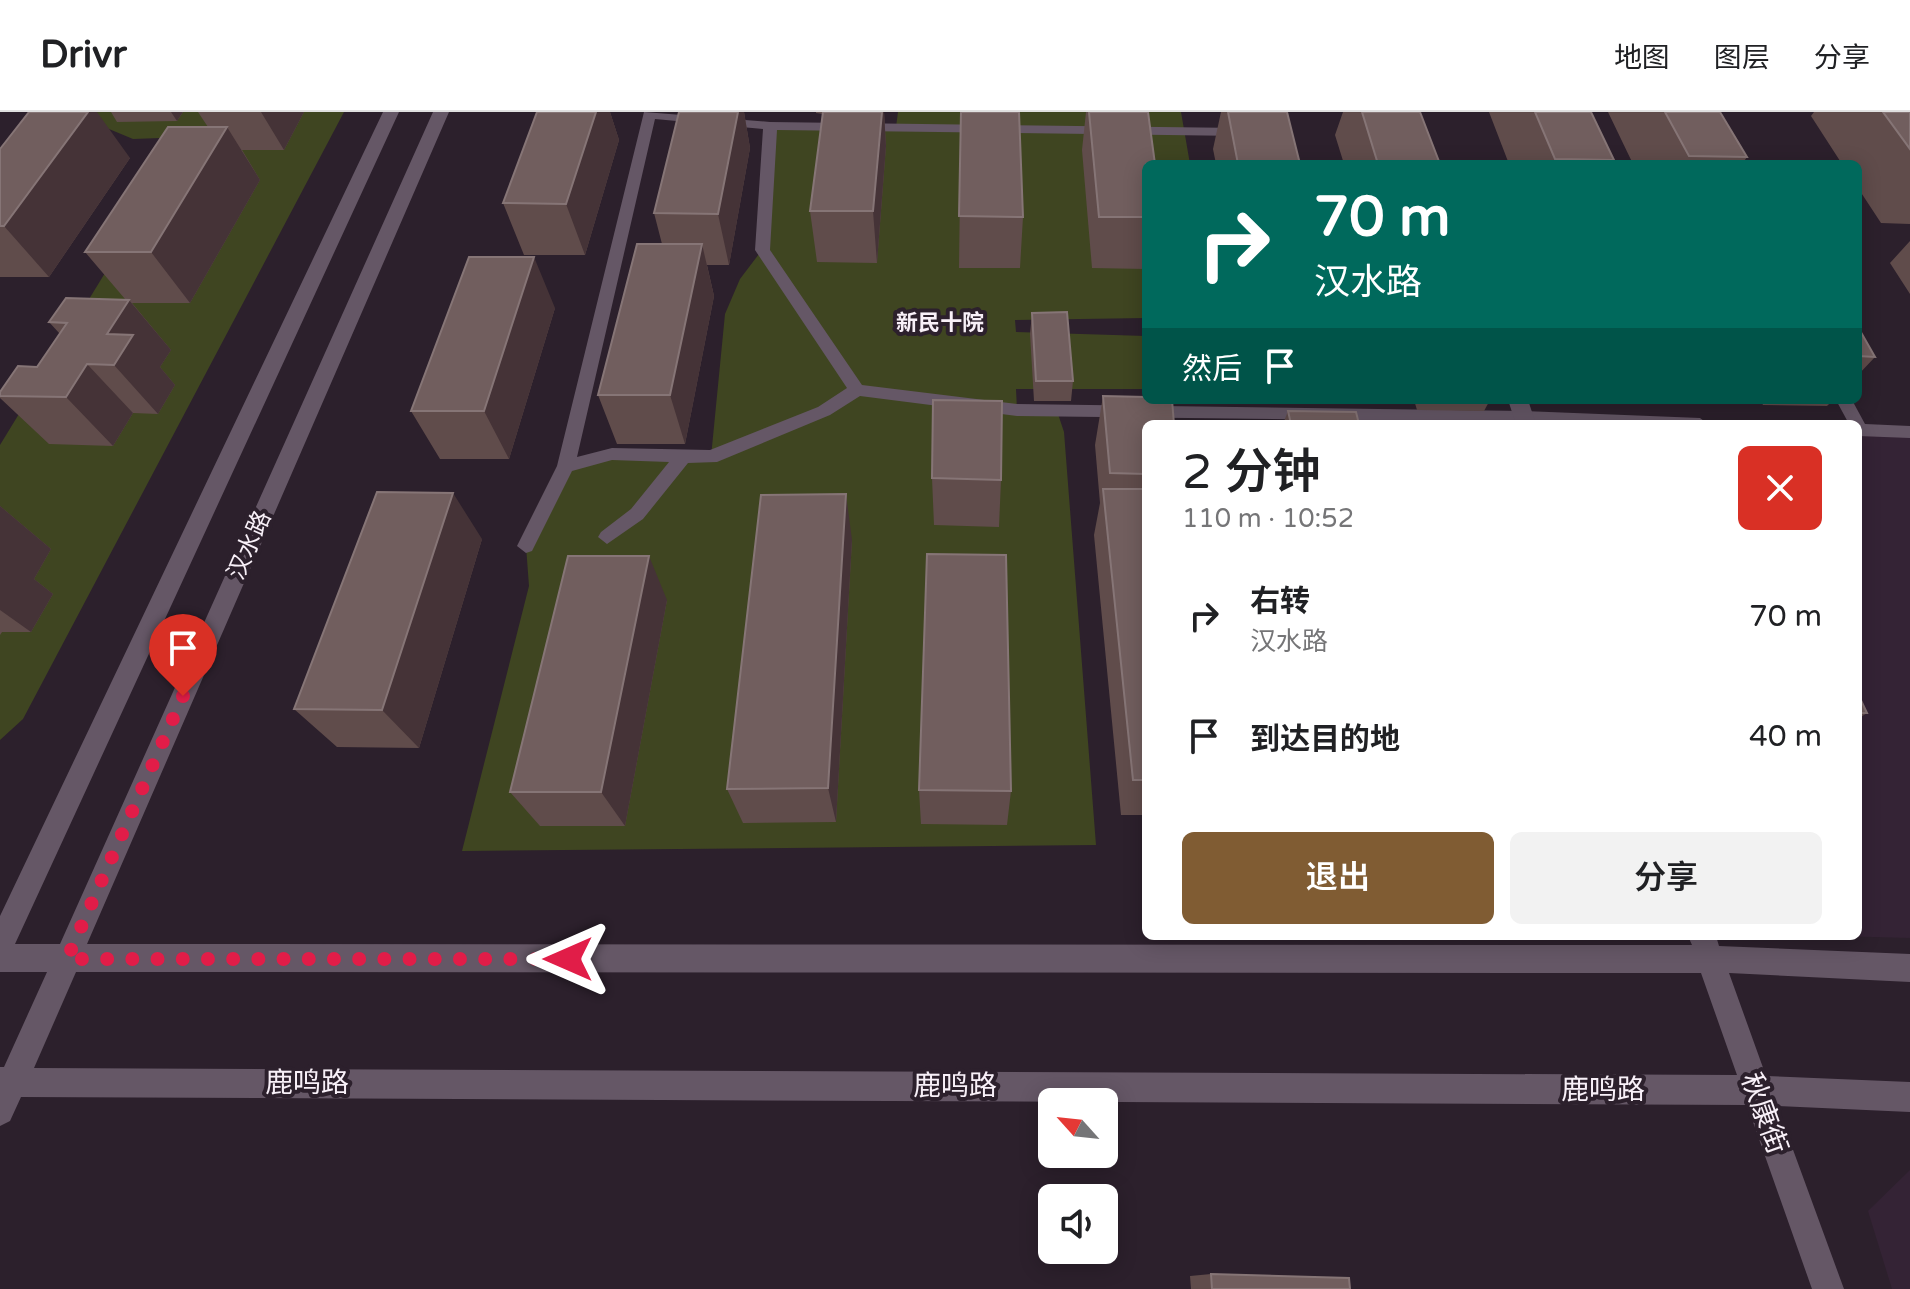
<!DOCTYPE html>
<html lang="zh">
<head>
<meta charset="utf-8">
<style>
	body { margin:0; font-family:"Varela Round","Noto Sans SC",sans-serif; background:#f2f2f2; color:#202124; height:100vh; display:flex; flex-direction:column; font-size:30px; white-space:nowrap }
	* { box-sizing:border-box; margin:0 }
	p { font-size:26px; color:#757577 }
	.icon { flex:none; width:44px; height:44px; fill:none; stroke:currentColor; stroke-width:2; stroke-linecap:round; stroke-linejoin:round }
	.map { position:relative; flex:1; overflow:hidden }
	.drawer { position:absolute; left:1142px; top:308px; width:720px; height:520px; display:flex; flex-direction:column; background:#fff; border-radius:12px; box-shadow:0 4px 20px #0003 }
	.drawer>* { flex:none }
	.banner { position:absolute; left:1142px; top:48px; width:720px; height:244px; border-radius:12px; box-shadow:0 4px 20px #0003; background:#00695c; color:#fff; overflow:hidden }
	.needle { width:52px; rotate:297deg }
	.controls { position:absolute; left:1038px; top:976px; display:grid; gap:16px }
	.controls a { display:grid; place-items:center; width:80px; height:80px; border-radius:12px; background:#fff; box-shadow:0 4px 20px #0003; font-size:40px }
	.pin { position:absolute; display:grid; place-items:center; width:68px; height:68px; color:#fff; margin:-82px -34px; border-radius:50% 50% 50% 0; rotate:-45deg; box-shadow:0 0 8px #0007 }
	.pin .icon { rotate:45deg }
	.me { position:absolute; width:88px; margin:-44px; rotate:270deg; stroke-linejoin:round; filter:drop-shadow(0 0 6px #0008) }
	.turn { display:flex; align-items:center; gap:28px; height:168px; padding:0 40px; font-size:36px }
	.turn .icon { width:104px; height:104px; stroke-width:2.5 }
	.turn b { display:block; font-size:56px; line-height:68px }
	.then { display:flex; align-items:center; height:76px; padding:0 40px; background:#0003; gap:16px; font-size:30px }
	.round { display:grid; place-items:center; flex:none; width:84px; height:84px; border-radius:12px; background:#f2f2f2 }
	.head { display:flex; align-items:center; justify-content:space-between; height:136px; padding:0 40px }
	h1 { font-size:48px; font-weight:600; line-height:60px }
	.cta { display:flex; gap:16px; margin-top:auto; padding:16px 40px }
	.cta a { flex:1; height:92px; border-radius:12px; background:#805c33; color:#fff; font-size:32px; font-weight:600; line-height:92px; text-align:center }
	.cta a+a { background:#f2f2f2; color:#202124 }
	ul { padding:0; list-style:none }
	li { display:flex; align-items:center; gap:24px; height:120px; padding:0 40px }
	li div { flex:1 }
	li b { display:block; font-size:30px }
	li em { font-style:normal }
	header { display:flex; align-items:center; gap:48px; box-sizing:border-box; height:112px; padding:0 40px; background:#fff; border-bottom:2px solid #e0e0e0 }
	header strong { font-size:38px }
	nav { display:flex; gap:44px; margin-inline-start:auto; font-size:28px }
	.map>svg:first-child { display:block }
</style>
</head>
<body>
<header>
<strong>Drivr</strong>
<nav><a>地图</a><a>图层</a><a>分享</a></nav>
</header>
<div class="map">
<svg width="1910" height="1177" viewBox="0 0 1910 1177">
	<rect width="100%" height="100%" fill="#2c202c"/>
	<path fill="#342335" d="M 1858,318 L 1910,320 L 1910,826 L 1835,824 L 1858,824 Z
		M 1910,1058 L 1910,1177 L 1892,1177 L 1868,1099 Z"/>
	<path fill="#3f4521" d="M 90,0 L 344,0 L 23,607 L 0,628 L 0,333 L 188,25 L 133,27 L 85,7 Z
		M 898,0 L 1181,0 L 1190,52 L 1146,52 L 1146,206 L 1015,208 L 1016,220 L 1146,224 L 1146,277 L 1016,277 L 1017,298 L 1057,299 L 1064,320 L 1096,733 L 462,739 L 529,474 L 526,434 L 566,354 L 612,342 L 711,345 L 725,202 L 740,167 L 762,138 L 770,14 L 896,15 Z"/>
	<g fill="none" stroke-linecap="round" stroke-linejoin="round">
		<path fill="#655766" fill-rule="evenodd" d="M 644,0 L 770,10 L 1242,16 L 1249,20 L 1242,24 L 777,18 L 770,138 L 862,273 L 1017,292 L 1524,299 L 1700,306 L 1708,312 L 1017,304 L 860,284 L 830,303 L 717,350 L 688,351 L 643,407 L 607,432 L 598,425 L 601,420 L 631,397 L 669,350 L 612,348 L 572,359 L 532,439 L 526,441 L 517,434 L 557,354 ZM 655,7 L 763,17 L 755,138 L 847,276 L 818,295 L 710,338 L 612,336 L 577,345 Z
			M 1836,288 L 1852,288 L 1865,312 L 1910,314 L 1910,326 L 1858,324 L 1858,312 L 1849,312 Z"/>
		<path fill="#655766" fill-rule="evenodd" d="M 383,0 L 399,0 L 15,832 L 60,832 L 433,0 L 449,0 L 87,832 L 1692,833 L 1688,824 L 1716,824 L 1719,834 L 1910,842 L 1910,870 L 1729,861 L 1766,964 L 1910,970 L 1910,1000 L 1777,994 L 1844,1177 L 1812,1177 L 1747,993 L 21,985 L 10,1009 L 0,1014 L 0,955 L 4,955 L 47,860 L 0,860 L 0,804 ZM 76,860 L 1701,861 L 1737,963 L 34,956 Z
			M 1508,288 L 1528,288 L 1536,312 L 1516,312 Z"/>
	</g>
	<path fill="#604c4b" d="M 111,0 L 183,0 L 177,9 L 117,10 Z
		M 198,0 L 304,0 L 284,38 L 242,38 L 260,68 L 190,191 L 132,191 L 171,238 L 160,255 L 175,273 L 158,302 L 133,301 L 113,334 L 49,332 L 0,286 L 0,280 L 37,255 L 60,222 L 49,210 L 125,187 L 85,140 L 208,15 Z
		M 537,0 L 610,0 L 619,28 L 585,143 L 524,143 L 503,91 Z
		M 679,0 L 744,0 L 750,36 L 729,153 L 707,153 L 714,184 L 685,332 L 617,332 L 598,283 L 662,132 L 654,101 Z
		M 816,0 L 884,0 L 886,34 L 877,151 L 817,150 L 810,99 L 823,2 L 816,1 Z
		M 961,0 L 1023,105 L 1020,156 L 959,156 Z
		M 1086,0 L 1148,0 L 1146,52 L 1146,157 L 1092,156 L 1082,38 Z
		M 1221,0 L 1287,0 L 1300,52 L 1216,52 L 1213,37 Z
		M 1343,0 L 1420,0 L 1440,52 L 1344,52 L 1335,23 Z
		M 1489,0 L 1591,0 L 1614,48 L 1612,52 L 1509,52 Z
		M 1608,0 L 1720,0 L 1747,45 L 1742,52 L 1633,52 Z
		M 1814,0 L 1910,0 L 1910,112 L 1881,111 L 1858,76 L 1858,52 L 1842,52 L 1811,4 Z
		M 0,37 L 130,46 L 49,165 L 0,165 Z
		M 1910,129 L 1910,182 L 1890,151 Z
		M 555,196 L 509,347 L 440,347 L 411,299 Z
		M 1032,201 L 1073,269 L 1071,289 L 1034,289 L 1030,222 Z
		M 1858,215 L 1875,245 L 1858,263 Z
		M 1103,284 L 1146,312 L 1146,703 L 1121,703 L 1094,423 L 1100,391 L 1095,333 Z
		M 1414,288 L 1490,288 L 1484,299 L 1417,298 Z
		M 1599,288 L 1667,288 L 1664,292 L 1600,291 Z
		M 1760,288 L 1833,288 L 1827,294 L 1763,293 Z
		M 1288,299 L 1359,312 L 1283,312 Z
		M 932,366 L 1001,368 L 999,415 L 934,413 Z
		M 0,394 L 51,437 L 34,467 L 53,482 L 31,520 L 2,520 L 0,523 Z
		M 482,427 L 419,636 L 337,635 L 294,597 Z
		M 852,428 L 836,710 L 743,711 L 727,677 Z
		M 667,488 L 625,714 L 540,714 L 510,680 Z
		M 1858,582 L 1867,601 L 1858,607 Z
		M 919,678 L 1011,679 L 1007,713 L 921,712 Z
		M 1211,1162 L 1350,1177 L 1191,1177 L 1190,1164 Z"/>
	<path fill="#453337" d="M 88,0 L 97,0 L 130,46 L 49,165 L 4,114 Z
		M 171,0 L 183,0 L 177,9 Z
		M 261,0 L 304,0 L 284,38 Z
		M 596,0 L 610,0 L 619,28 L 585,143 L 566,92 Z
		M 738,0 L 744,0 L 750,36 L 729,153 L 718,102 Z
		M 882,0 L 884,0 L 886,34 L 877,151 L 873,99 Z
		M 227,15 L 260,68 L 190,191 L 151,140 Z
		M 702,132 L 714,184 L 685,332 L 670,283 Z
		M 534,145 L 555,196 L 509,347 L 484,299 Z
		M 129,188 L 171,238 L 160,255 L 175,273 L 158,302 L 114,253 L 107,222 Z
		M 87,252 L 133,301 L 113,334 L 66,285 Z
		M 453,381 L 482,427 L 419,636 L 382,598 Z
		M 846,382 L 852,428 L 836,710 L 828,676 Z
		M 0,394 L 51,437 L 34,467 L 53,482 L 31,520 L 0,498 Z
		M 649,444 L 667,488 L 625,714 L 601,680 Z"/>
	<path fill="#715e5e" stroke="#867576" stroke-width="2" d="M 29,0 L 88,0 L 4,114 L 0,114 L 0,37 Z
		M 537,0 L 596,0 L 566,92 L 503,91 Z
		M 679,0 L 738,0 L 718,102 L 654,101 Z
		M 823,0 L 882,0 L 873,99 L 810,99 Z
		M 961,0 L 1019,0 L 1023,105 L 959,104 Z
		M 1089,0 L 1148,0 L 1155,52 L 1146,52 L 1146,105 L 1099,105 Z
		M 1228,0 L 1287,0 L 1300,52 L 1238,52 Z
		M 1362,0 L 1420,0 L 1440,52 L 1378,52 Z
		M 1535,0 L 1591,0 L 1614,48 L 1555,47 Z
		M 1665,0 L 1720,0 L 1747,45 L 1689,44 Z
		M 1883,0 L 1910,0 L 1910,37 Z
		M 168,15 L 227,15 L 151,140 L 85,140 Z
		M 637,132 L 702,132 L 670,283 L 598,283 Z
		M 469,145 L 534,145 L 484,299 L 411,299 Z
		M 66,186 L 129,188 L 107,222 L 133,223 L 114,253 L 87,252 L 66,285 L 0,284 L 0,280 L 18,254 L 37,255 L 67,211 L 49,210 Z
		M 1067,200 L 1073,269 L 1036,269 L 1032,201 Z
		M 1858,215 L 1875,245 L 1858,244 Z
		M 1103,284 L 1146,285 L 1146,288 L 1172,288 L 1174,312 L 1146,312 L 1146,362 L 1110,361 Z
		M 933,288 L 1002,289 L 1001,368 L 932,366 Z
		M 1288,299 L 1356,300 L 1359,312 L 1291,312 Z
		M 1103,377 L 1146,377 L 1146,668 L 1133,668 Z
		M 377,380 L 453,381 L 382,598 L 294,597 Z
		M 846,382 L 828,676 L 727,677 L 761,383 Z
		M 927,442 L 1006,443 L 1011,679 L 919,678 Z
		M 568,444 L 649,444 L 601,680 L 510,680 Z
		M 1858,582 L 1867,601 L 1858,601 Z
		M 1211,1162 L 1349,1166 L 1350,1177 L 1212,1177 Z"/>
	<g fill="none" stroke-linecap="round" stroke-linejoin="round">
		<path stroke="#e11d48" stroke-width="14" stroke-dasharray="0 25.2" d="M 183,584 L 67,847 L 568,847"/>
	</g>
	<g text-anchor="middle" stroke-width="8" stroke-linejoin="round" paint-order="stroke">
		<g font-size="22" font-weight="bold" fill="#f8f0f8" stroke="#2c202c">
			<text x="940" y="218">新民十院</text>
		</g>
		<g font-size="24" fill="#f8f0f8" stroke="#2c202c">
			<text transform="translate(249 433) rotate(-66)" y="8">汉水路</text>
		</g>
		<g font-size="28" fill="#f8f0f8" stroke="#2c202c">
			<text x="307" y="980">鹿鸣路</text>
			<text x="955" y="983">鹿鸣路</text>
			<text x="1603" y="987">鹿鸣路</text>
			<text transform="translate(1765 1001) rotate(70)" y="10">秋康街</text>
		</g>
	</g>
</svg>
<div class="controls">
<a><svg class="needle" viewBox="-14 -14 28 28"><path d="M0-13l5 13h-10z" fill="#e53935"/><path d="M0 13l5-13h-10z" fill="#757577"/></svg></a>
<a><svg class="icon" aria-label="sound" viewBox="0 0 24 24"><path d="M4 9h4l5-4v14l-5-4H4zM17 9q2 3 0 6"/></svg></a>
</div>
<div class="pin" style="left:183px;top:584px;background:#d93025"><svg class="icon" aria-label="arrive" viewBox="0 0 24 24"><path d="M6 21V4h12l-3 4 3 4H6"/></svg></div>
<svg class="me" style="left:568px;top:847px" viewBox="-20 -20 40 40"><path d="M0-17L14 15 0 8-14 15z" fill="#e11d48" stroke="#fff" stroke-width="4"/></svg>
<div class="banner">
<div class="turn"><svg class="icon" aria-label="right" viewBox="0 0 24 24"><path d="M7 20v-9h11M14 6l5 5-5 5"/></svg><div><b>70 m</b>汉水路</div></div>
<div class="then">然后<svg class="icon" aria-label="arrive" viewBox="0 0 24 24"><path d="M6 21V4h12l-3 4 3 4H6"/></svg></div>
</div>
<section class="drawer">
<div class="head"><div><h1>2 分钟</h1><p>110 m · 10:52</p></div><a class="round" style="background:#d93025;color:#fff"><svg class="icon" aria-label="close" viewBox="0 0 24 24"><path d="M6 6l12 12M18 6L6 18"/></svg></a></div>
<ul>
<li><svg class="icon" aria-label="right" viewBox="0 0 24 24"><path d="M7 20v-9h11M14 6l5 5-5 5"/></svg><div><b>右转</b><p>汉水路</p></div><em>70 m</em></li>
<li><svg class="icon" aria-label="arrive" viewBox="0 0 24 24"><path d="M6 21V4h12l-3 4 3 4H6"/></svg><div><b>到达目的地</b></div><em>40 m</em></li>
</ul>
<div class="cta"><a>退出</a><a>分享</a></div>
</section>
</div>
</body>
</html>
